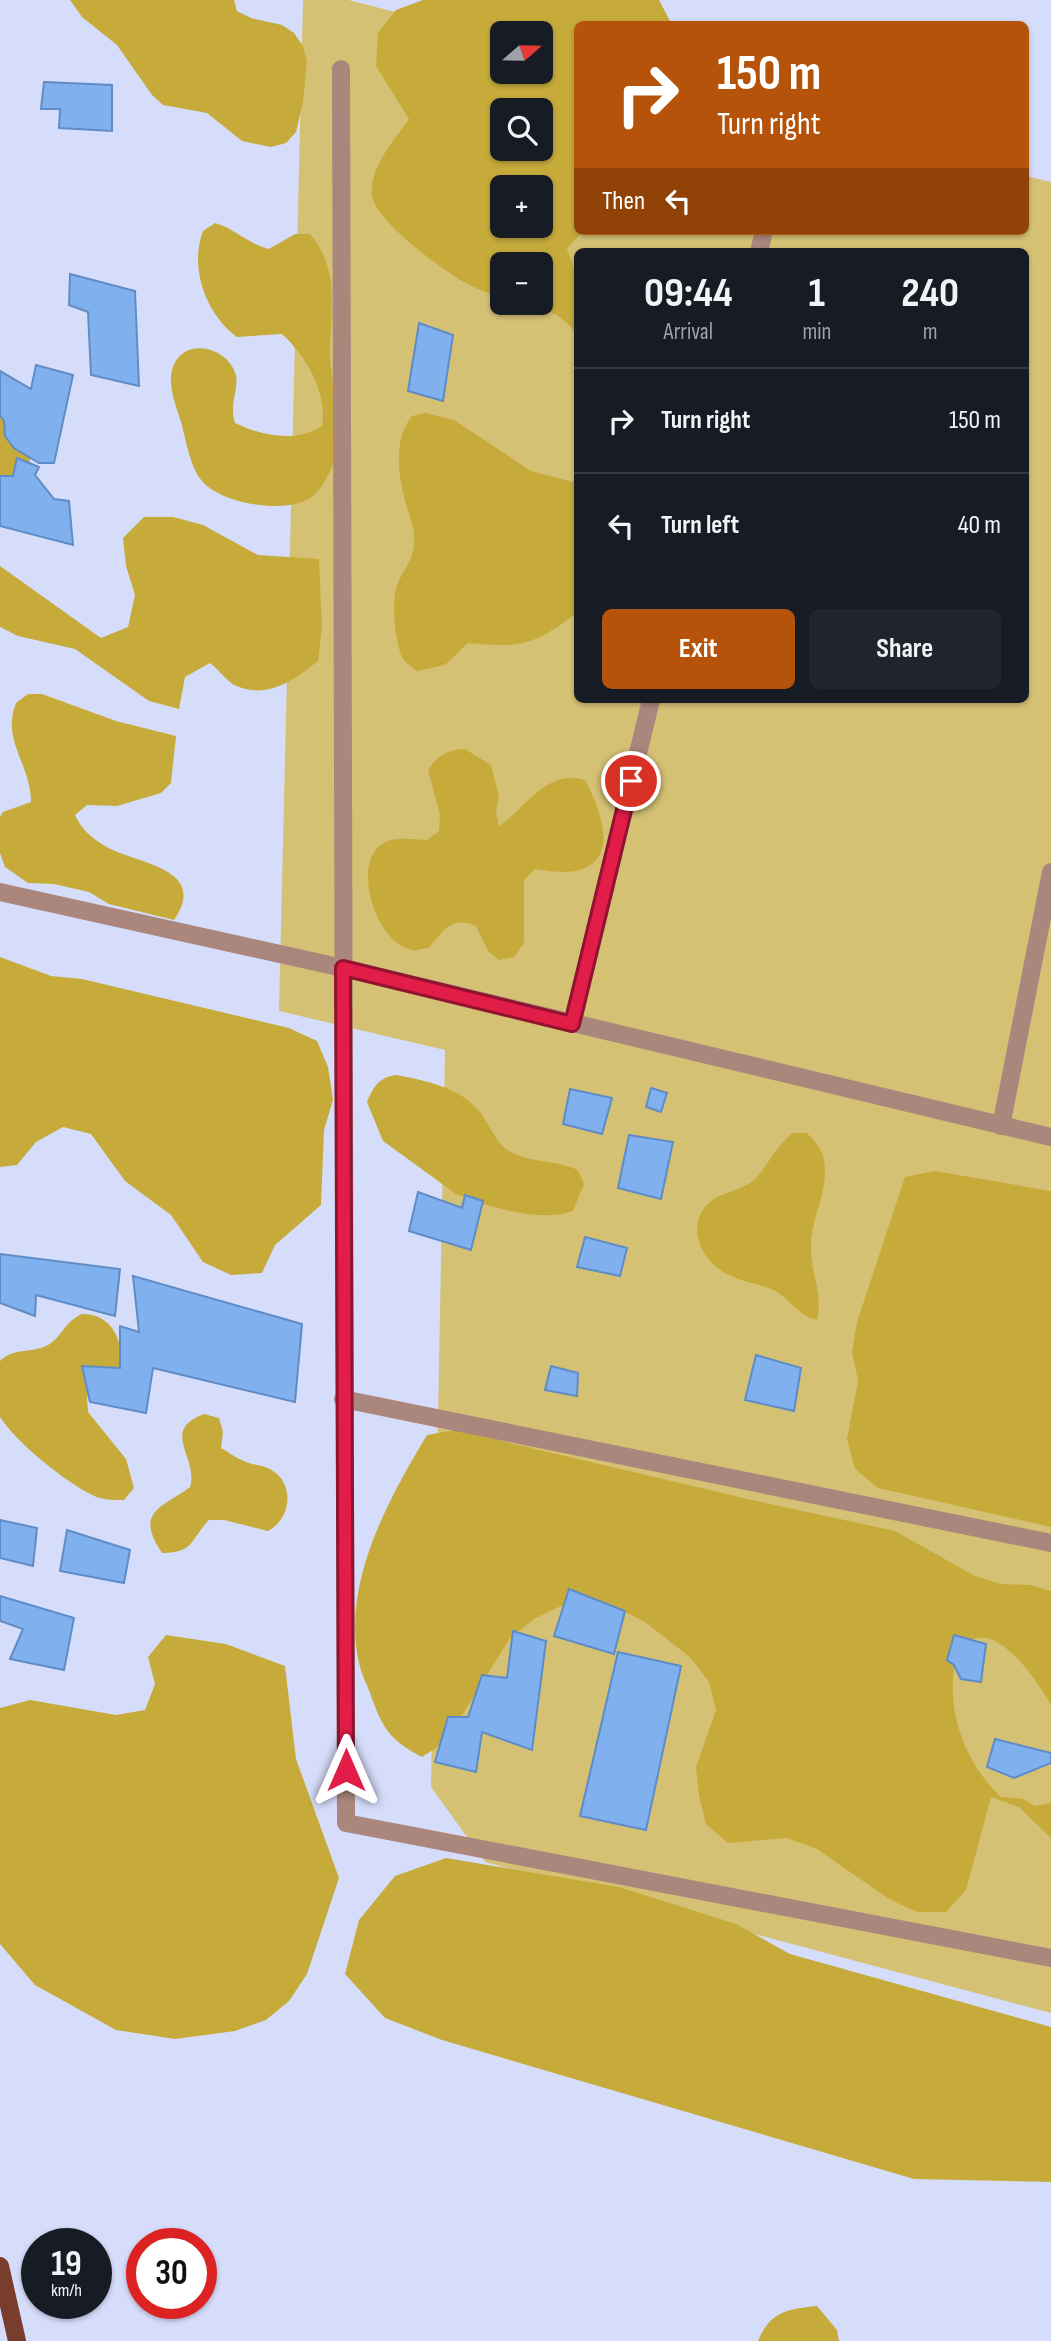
<!DOCTYPE html>
<html lang="en">
<head>
<meta charset="utf-8">
<style>
	body { margin:0; font-family:"Sofia Sans Condensed",sans-serif; background:#20242c; color:#f1f3f6; height:100vh; display:flex; flex-direction:column; font-size:26px; white-space:nowrap }
	* { box-sizing:border-box; margin:0 }
	p { font-size:23px; color:#9ea1a6 }
	.icon { flex:none; width:38px; height:38px; fill:none; stroke:currentColor; stroke-width:2; stroke-linecap:round; stroke-linejoin:round }
	.map { position:relative; flex:1; overflow:hidden }
	.side { position:absolute; left:574px; top:248px; width:455px; height:455px; display:flex; flex-direction:column; background:#171b24; border-radius:10px; box-shadow:0 2px 5px #0004 }
	.side>* { flex:none }
	.hud { position:absolute; left:574px; top:21px; width:455px; height:214px; border-radius:10px; box-shadow:0 2px 5px #0004; background:#b45309; color:#fff; overflow:hidden }
	.needle { width:46px; rotate:70deg }
	.controls { position:absolute; left:490px; top:21px; display:grid; gap:14px }
	.controls a { display:grid; place-items:center; width:63px; height:63px; border-radius:10px; background:#171b24; box-shadow:0 2px 5px #0004; font-size:35px }
	.speed { position:absolute; left:21px; top:2228px; display:flex; gap:14px; font-size:35px; font-weight:700; text-align:center }
	.speed>* { display:grid; place-content:center; width:91px; height:91px; border-radius:50%; background:#171b24; box-shadow:0 2px 5px #0004; line-height:1 }
	.speed small { font-size:18px; font-weight:400 }
	.speed .limit { border:10px solid #d22; background:#fff; color:#111 }
	.pin { position:absolute; display:grid; place-items:center; width:60px; height:60px; color:#fff; margin:-30px; border:4px solid #fff; border-radius:50%; box-shadow:0 2px 7px #0007 }
	.me { position:absolute; width:77px; margin:-38px; rotate:0deg; stroke-linejoin:round; filter:drop-shadow(0 0 5px #0008) }
	.turn { display:flex; align-items:center; gap:24px; height:147px; padding:0 28px; font-size:32px }
	.turn .icon { width:91px; height:91px; stroke-width:2.5 }
	.turn b { display:block; font-size:49px; line-height:60px }
	.then { display:flex; align-items:center; height:66px; padding:0 28px; background:#0003; gap:14px; font-size:26px }
	.eta { display:flex; justify-content:space-evenly; align-items:center; height:119px; text-align:center }
	.eta b { font-size:42px; font-weight:700; line-height:49px }
	.cta { display:flex; gap:14px; margin-top:auto; padding:14px 28px }
	.cta a { flex:1; height:80px; border-radius:10px; background:#b45309; color:#fff; font-size:28px; font-weight:700; line-height:80px; text-align:center }
	.cta a+a { background:#20242c; color:#f1f3f6 }
	ul { padding:0; list-style:none }
	li { display:flex; align-items:center; gap:21px; height:105px; padding:0 28px; border-top:2px solid #363941 }
	li div { flex:1 }
	li b { display:block; font-size:26px }
	li em { font-style:normal }
	.map>svg:first-child { display:block }
</style>
</head>
<body>
<div class="map">
<svg width="1051" height="2341" viewBox="0 0 1051 2341">
	<rect width="100%" height="100%" fill="#d6ddfa"/>
	<path fill="#d5c174" fill-rule="evenodd" d="M 303,0 L 349,0 L 502,40 L 502,72 L 541,72 L 577,59 L 578,231 L 1026,231 L 1026,176 L 1051,182 L 1051,2013 L 485,1862 L 431,1787 L 445,1050 L 279,1011 ZM 502,110 L 541,110 L 541,149 L 502,149 ZM 502,187 L 541,187 L 541,226 L 502,226 ZM 578,252 L 1026,252 L 1026,700 L 578,700 ZM 502,264 L 541,264 L 541,303 L 502,303 Z"/>
	<path fill="#c6ab3b" fill-rule="evenodd" d="M 70,0 L 234,0 L 237,11 L 251,18 L 282,25 L 294,33 L 303,46 L 307,61 L 303,102 L 296,132 L 286,143 L 271,147 L 242,141 L 207,113 L 163,105 L 152,95 L 117,45 L 82,17 Z
		M 423,0 L 659,0 L 671,23 L 578,24 L 578,231 L 583,231 L 567,249 L 577,277 L 577,335 C 565,316 545,308 524,303 L 541,303 L 541,264 L 502,264 L 502,297 C 489,294 474,288 462,281 C 440,268 376,221 372,196 C 369,167 394,141 409,119 L 376,66 L 378,33 L 396,10 ZM 502,33 L 541,33 L 541,72 L 502,72 ZM 502,110 L 541,110 L 541,149 L 502,149 ZM 502,187 L 541,187 L 541,226 L 502,226 Z
		M 215,223 C 236,229 248,244 269,249 L 295,234 L 310,234 C 320,245 327,261 330,276 C 334,302 330,330 330,356 C 331,383 344,430 336,456 C 331,472 319,497 302,502 C 276,512 221,503 202,481 C 190,467 186,440 181,422 C 176,406 168,387 172,370 C 180,339 220,344 233,368 C 243,384 228,400 235,423 C 262,436 296,443 322,426 C 328,393 306,356 282,334 L 237,337 C 206,314 189,268 203,231 Z
		M 0,388 L 28,447 L 30,462 L 21,490 L 0,486 Z
		M 426,413 L 454,420 L 531,471 L 577,483 L 578,612 C 533,646 522,648 468,643 L 445,665 L 417,671 C 413,668 407,664 404,660 C 395,647 391,600 397,586 C 405,565 415,561 414,536 C 414,525 409,515 406,504 C 398,476 393,439 412,416 Z
		M 144,517 L 173,517 L 203,525 L 258,555 L 319,559 L 322,628 L 318,661 C 293,681 267,700 234,685 C 226,680 218,669 210,663 L 185,677 L 179,709 L 149,701 L 75,649 L 18,636 L 0,627 L 0,566 L 101,638 L 128,627 L 135,595 L 126,566 L 123,538 Z
		M 28,694 L 42,694 L 116,721 L 176,736 L 171,783 L 161,793 L 117,806 L 87,805 L 75,815 C 81,828 91,838 105,846 C 135,864 210,867 174,920 L 109,904 L 89,892 L 54,884 L 28,883 L 5,867 L 0,853 L 0,817 L 3,812 L 31,802 C 31,764 1,741 16,703 Z
		M 465,749 L 491,765 L 499,796 L 496,812 L 499,826 C 528,806 546,769 585,780 C 599,806 621,859 579,870 C 565,874 549,871 535,869 L 524,880 L 524,943 L 514,957 L 499,960 L 488,951 L 476,926 C 452,916 444,929 429,948 C 424,948 418,951 413,950 C 375,945 350,860 384,843 C 396,836 414,840 427,840 L 439,831 L 440,815 L 428,770 C 438,755 446,750 465,749 Z
		M 0,957 L 51,976 L 82,979 L 289,1028 L 317,1041 L 328,1067 L 333,1100 L 324,1130 L 321,1205 L 275,1245 L 262,1273 L 231,1275 L 203,1262 L 171,1215 L 125,1181 L 91,1134 L 63,1127 L 36,1142 L 17,1165 L 0,1167 Z
		M 397,1075 C 426,1081 460,1087 480,1112 C 489,1124 497,1144 509,1151 C 530,1163 556,1160 578,1170 L 584,1184 L 573,1211 C 539,1223 489,1207 456,1194 L 383,1141 L 367,1102 C 374,1086 379,1077 397,1075 Z
		M 793,1133 L 807,1133 C 815,1142 822,1148 824,1160 C 830,1191 809,1220 811,1251 C 812,1276 823,1295 817,1320 C 797,1316 790,1297 771,1289 C 756,1283 739,1281 725,1273 C 698,1258 684,1219 714,1199 C 726,1191 746,1189 756,1178 C 770,1163 776,1145 793,1133 Z
		M 935,1171 L 1051,1191 L 1051,1527 L 878,1488 L 855,1469 L 847,1439 L 858,1381 L 852,1352 L 857,1322 L 905,1177 Z
		M 82,1314 C 111,1313 125,1341 120,1368 L 97,1384 L 87,1396 L 88,1412 L 126,1459 L 134,1488 L 124,1500 C 112,1500 103,1500 92,1495 C 64,1481 17,1443 0,1417 L 0,1361 C 14,1347 31,1354 48,1345 C 62,1337 64,1322 82,1314 Z
		M 204,1414 L 219,1418 L 223,1432 L 221,1448 C 228,1452 236,1458 244,1461 C 252,1465 263,1465 270,1469 C 296,1483 291,1519 268,1531 L 224,1520 L 209,1520 C 190,1540 194,1553 162,1553 C 134,1511 162,1508 190,1487 C 199,1457 159,1431 204,1414 Z
		M 455,1430 L 752,1500 L 895,1531 L 973,1575 L 1000,1584 L 1030,1585 L 1051,1591 L 1051,1705 C 956,1543 912,1714 1001,1797 L 1023,1799 L 1035,1806 L 1051,1803 L 1051,1838 L 1019,1807 L 991,1797 L 966,1890 L 946,1912 L 917,1912 L 889,1899 L 817,1849 L 787,1838 L 728,1843 L 706,1824 L 699,1796 L 696,1767 L 716,1710 L 709,1682 L 691,1658 L 645,1622 L 619,1609 L 590,1602 L 559,1607 L 534,1619 L 510,1638 L 446,1741 L 422,1757 C 389,1740 382,1727 370,1693 C 366,1683 361,1673 359,1663 C 341,1584 388,1500 427,1435 Z
		M 166,1635 L 226,1644 L 285,1666 L 296,1759 L 339,1878 L 307,1974 L 289,2001 L 266,2020 L 235,2031 L 175,2039 L 116,2030 L 35,1985 L 0,1944 L 0,1708 L 30,1700 L 116,1715 L 145,1710 L 155,1684 L 148,1657 Z
		M 446,1858 L 619,1887 L 736,1924 L 790,1954 L 1051,2027 L 1051,2182 L 914,2179 L 442,2040 L 385,2018 L 345,1974 L 359,1920 L 395,1876 Z
		M 817,2306 L 837,2330 L 839,2341 L 758,2341 C 770,2312 787,2309 817,2306 Z"/>
	<path fill="#81b0ee" stroke="#5f8cc7" stroke-width="2" d="M 44,82 L 112,85 L 112,131 L 59,128 L 60,109 L 41,109 Z
		M 70,274 L 135,291 L 139,386 L 91,375 L 88,312 L 69,305 Z
		M 419,323 L 453,335 L 443,401 L 408,391 Z
		M 36,365 L 73,375 L 54,463 L 39,463 L 14,448 L 5,436 L 4,421 L 0,415 L 0,371 L 31,389 Z
		M 17,458 L 39,467 L 35,475 L 54,499 L 69,501 L 73,545 L 0,526 L 0,476 L 13,476 Z
		M 651,1088 L 667,1093 L 661,1112 L 646,1107 Z
		M 570,1089 L 612,1098 L 602,1134 L 563,1124 Z
		M 629,1135 L 673,1142 L 661,1199 L 618,1188 Z
		M 418,1192 L 462,1208 L 465,1195 L 483,1201 L 471,1250 L 409,1231 Z
		M 585,1237 L 627,1248 L 620,1276 L 577,1267 Z
		M 0,1254 L 120,1269 L 115,1316 L 36,1295 L 35,1316 L 0,1303 Z
		M 133,1276 L 302,1324 L 295,1402 L 153,1368 L 146,1413 L 90,1402 L 82,1366 L 120,1368 L 120,1326 L 139,1332 Z
		M 756,1355 L 801,1368 L 794,1411 L 745,1400 Z
		M 551,1366 L 578,1373 L 577,1396 L 545,1390 Z
		M 0,1520 L 37,1528 L 33,1566 L 0,1558 Z
		M 67,1530 L 130,1550 L 124,1583 L 60,1571 Z
		M 569,1589 L 625,1611 L 614,1654 L 554,1636 Z
		M 0,1596 L 74,1618 L 64,1670 L 10,1659 L 23,1629 L 0,1621 Z
		M 513,1631 L 546,1641 L 532,1750 L 482,1732 L 476,1772 L 435,1762 L 448,1717 L 468,1717 L 482,1675 L 507,1678 Z
		M 954,1635 L 986,1644 L 981,1682 L 961,1679 L 954,1665 L 947,1660 Z
		M 618,1652 L 681,1666 L 646,1830 L 580,1816 Z
		M 995,1739 L 1051,1753 L 1051,1763 L 1014,1778 L 987,1767 Z"/>
	<g fill="none" stroke-linecap="round" stroke-linejoin="round">
		<path stroke="#aa867d" stroke-width="18" d="M 341,69 L 346,1823 L 1051,1958
			M 759,252 L 764,231
			M 0,892 L 343,968 L 1051,1137
			M 572,1024 L 651,700
			M 1001,1126 L 1051,872
			M 343,1399 L 1051,1543"/>
		<path stroke="#783d2d" stroke-width="18" d="M 0,2266 L 17,2341"/>
	</g>
	<g fill="none" stroke-linecap="round" stroke-linejoin="round">
		<defs>
			<path id="route" d="M 346,1770 L 343,968 L 572,1024 L 631,781"/>
		</defs>
		<use href="#route" stroke="#92132f" stroke-width="18"/>
		<use href="#route" stroke="#e11d48" stroke-width="12"/>
	</g>
</svg>
<div class="controls">
<a><svg class="needle" viewBox="-14 -14 28 28"><path d="M0-13l5 13h-10z" fill="#e53935"/><path d="M0 13l5-13h-10z" fill="#9ea1a6"/></svg></a>
<a><svg class="icon" aria-label="search" viewBox="0 0 24 24"><circle cx="10" cy="10" r="6"/><path d="M15 15l6 6"/></svg></a>
<a>+</a>
<a>−</a>
</div>
<div class="speed"><div>19<small>km/h</small></div><div class="limit">30</div></div>
<div class="pin" style="left:631px;top:781px;background:#d93025"><svg class="icon" aria-label="arrive" viewBox="0 0 24 24"><path d="M6 21V4h12l-3 4 3 4H6"/></svg></div>
<svg class="me" style="left:346px;top:1770px" viewBox="-20 -20 40 40"><path d="M0-17L14 15 0 8-14 15z" fill="#e11d48" stroke="#fff" stroke-width="4"/></svg>
<div class="hud">
<div class="turn"><svg class="icon" aria-label="right" viewBox="0 0 24 24"><path d="M7 20v-9h11M14 6l5 5-5 5"/></svg><div><b>150 m</b>Turn right</div></div>
<div class="then">Then<svg class="icon" aria-label="left" viewBox="0 0 24 24"><path d="M17 20v-9H6M10 6l-5 5 5 5"/></svg></div>
</div>
<section class="side">
<div class="eta">
<div><b>09:44</b><p>Arrival</p></div>
<div><b>1</b><p>min</p></div>
<div><b>240</b><p>m</p></div>
</div>
<ul>
<li><svg class="icon" aria-label="right" viewBox="0 0 24 24"><path d="M7 20v-9h11M14 6l5 5-5 5"/></svg><div><b>Turn right</b></div><em>150 m</em></li>
<li><svg class="icon" aria-label="left" viewBox="0 0 24 24"><path d="M17 20v-9H6M10 6l-5 5 5 5"/></svg><div><b>Turn left</b></div><em>40 m</em></li>
</ul>
<div class="cta"><a>Exit</a><a>Share</a></div>
</section>
</div>
</body>
</html>
